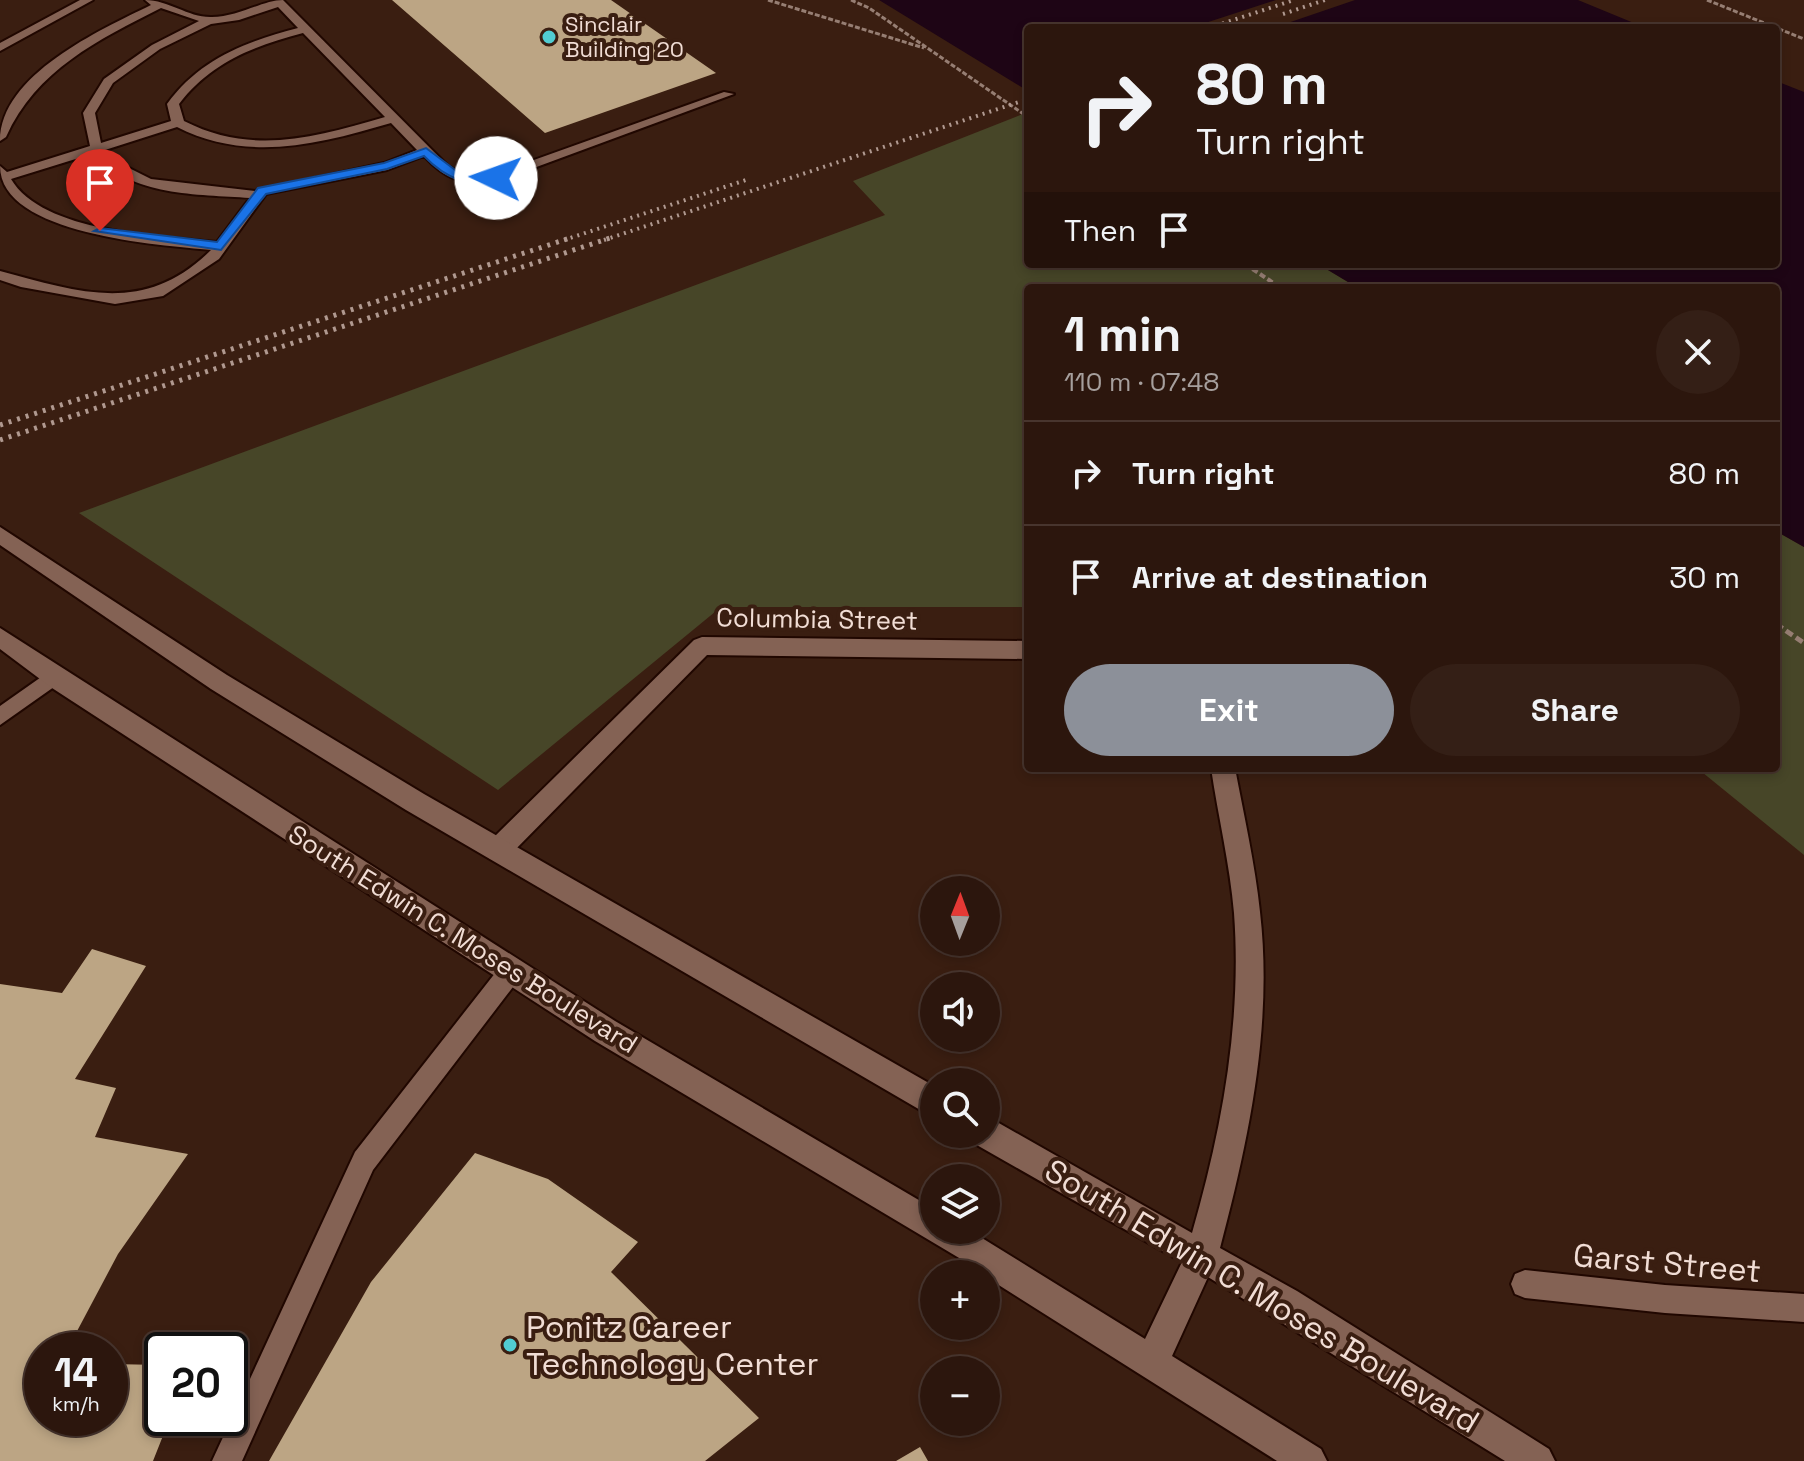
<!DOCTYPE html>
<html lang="en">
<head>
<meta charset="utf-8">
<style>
	body { margin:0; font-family:"Space Grotesk",sans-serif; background:#341f16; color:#f1f3f6; height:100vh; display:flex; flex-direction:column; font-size:30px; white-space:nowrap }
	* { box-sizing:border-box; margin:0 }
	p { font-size:26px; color:#a69f9d }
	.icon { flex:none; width:44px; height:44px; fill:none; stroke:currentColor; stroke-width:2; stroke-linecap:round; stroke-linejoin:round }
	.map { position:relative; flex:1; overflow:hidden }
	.details { position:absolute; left:1024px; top:284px; width:756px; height:488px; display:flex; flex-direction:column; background:#2c160d; border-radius:8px; box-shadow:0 4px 12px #0003,0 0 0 2px #48352e }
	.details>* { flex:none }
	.banner { position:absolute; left:1024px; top:24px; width:756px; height:244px; border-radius:8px; box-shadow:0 4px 12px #0003,0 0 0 2px #48352e; background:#2c160d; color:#f1f3f6; overflow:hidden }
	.needle { width:52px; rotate:1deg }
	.fabs { position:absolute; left:920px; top:876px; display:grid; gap:16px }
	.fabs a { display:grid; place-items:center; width:80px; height:80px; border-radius:50%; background:#2c160d; box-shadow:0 4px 12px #0003,0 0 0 2px #48352e; font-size:40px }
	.speed { position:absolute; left:24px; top:1332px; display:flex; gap:16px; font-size:40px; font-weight:700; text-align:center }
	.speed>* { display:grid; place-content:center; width:104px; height:104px; border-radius:50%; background:#2c160d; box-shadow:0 4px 12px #0003,0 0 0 2px #48352e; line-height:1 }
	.speed small { font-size:20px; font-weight:400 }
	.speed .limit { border:4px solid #111; border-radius:12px; background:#fff; color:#111 }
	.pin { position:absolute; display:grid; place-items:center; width:68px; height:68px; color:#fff; margin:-82px -34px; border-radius:50% 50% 50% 0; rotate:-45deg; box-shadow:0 0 8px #0007 }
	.pin .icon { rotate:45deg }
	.me { position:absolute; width:88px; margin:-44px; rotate:273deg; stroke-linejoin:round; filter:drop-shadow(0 0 6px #0008) }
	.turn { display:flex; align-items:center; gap:28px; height:168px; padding:0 40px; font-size:36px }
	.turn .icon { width:104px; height:104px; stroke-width:2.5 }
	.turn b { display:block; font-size:56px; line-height:68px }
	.then { display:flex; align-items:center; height:76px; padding:0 40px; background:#0003; gap:16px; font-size:30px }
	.round { display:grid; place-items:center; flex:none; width:84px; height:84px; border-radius:42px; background:#341f16 }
	.headline { display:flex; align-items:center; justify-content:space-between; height:136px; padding:0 40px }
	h1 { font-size:48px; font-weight:700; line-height:60px }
	.cta { display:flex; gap:16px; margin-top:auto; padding:16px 40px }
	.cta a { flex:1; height:92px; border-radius:48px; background:#8c9099; color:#fff; font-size:32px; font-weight:700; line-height:92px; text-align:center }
	.cta a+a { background:#341f16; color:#f1f3f6 }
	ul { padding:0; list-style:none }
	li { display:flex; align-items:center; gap:24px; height:104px; padding:0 40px; border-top:2px solid #48352e }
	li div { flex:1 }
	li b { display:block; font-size:30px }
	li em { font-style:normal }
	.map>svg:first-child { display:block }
</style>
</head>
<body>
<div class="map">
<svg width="1804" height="1461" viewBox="0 0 1804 1461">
	<rect width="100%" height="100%" fill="#3a1e11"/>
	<path fill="#474628" d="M 1028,112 L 1028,264 L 1318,264 L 1358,288 L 1028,288 L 1028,607 L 721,607 L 498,790 L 79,513 L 885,215 L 853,181 Z
		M 1776,531 L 1804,547 L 1804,855 L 1697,768 L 1776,768 Z"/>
	<path fill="#1e0515" d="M 879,0 L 1578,0 L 1646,28 L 1028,28 L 1028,91 Z
		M 1776,81 L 1804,92 L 1804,547 L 1776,531 L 1776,288 L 1358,288 L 1318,264 L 1776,264 Z"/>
	<path fill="#3a1e11" d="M 1276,0 L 1355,0 L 1273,28 L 1190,28 Z"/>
	<path fill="#bca584" d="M 392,0 L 611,0 L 716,73 L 545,133 Z
		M 92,949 L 146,966 L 75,1079 L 116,1088 L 95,1137 L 188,1154 L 118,1254 L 67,1350 L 42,1350 L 42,1418 L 110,1418 L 110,1364 L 162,1365 L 162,1418 L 170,1418 L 153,1461 L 0,1461 L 0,984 L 62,993 Z
		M 475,1153 L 548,1179 L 638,1242 L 611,1272 L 759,1418 L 705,1461 L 269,1461 L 371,1282 Z
		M 920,1447 L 928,1461 L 896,1461 Z"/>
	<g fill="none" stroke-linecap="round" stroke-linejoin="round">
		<defs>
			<path id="lane" d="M 80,0 L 93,0 L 0,51 L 0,43 Z
				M 145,0 C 169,0 189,18 212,17 C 238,17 263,0 283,0 L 448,166 L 462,174 L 495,174 L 724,92 L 734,94 L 496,182 C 460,182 449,183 424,156 L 387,170 L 266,194 L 219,259 L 163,296 L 115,304 L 21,287 L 0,280 L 0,271 C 79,292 145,316 211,250 C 160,245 0,235 0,166 L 7,172 L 90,146 L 83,113 L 104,79 L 152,45 L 199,21 L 161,8 C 98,40 36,70 6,137 L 0,141 C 0,75 100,30 151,5 ZM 278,7 L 298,28 C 245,42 200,59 167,104 L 171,121 L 101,143 L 95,113 L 113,83 L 160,49 L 211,24 L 239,20 ZM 303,33 L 385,117 C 315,137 253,156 184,121 L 179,104 C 211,62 254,46 303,33 ZM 391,123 L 417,150 L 384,163 L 255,191 L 151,179 L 115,161 L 105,150 L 177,127 C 248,163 319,144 391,123 ZM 95,153 C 131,197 197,194 250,198 L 217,242 C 161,237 42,232 11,179 Z
				M 54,668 L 61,670 L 64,676 L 61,682 L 0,725 L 0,706 Z
				M 511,960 L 519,963 L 523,971 L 519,979 L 373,1170 L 242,1461 L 212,1461 L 355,1152 L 503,963 Z
				M 1525,1270 L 1665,1285 L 1804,1294 L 1804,1322 L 1665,1313 L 1525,1298 L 1515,1294 L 1511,1284 L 1515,1274 Z"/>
			<path id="street" d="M 702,637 L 1028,641 L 1028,659 L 707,655 L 507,858 L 498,862 L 489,858 L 485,850 L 489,842 L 694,640 Z"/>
			<path id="secondary" d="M 0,527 L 227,675 L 424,794 L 934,1086 L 934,1118 L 406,810 L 211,689 L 0,545 Z
				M 0,628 L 615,1021 L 934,1209 L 934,1230 L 969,1230 L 1145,1339 L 1182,1262 L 975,1144 L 971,1134 L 986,1134 L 986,1118 L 997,1122 L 1192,1233 C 1222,1129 1242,1021 1234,913 C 1230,865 1218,816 1211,768 L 1235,768 C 1244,816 1255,864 1260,912 C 1273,1025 1249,1139 1220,1248 L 1297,1291 L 1549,1449 L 1555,1461 L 1505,1461 L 1208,1277 L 1172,1356 L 1321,1449 L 1327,1461 L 1277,1461 L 986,1277 L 986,1274 L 595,1041 L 52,688 L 0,649 Z"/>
		</defs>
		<use href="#lane" stroke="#200700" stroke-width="4"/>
		<use href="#street" stroke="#200700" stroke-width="4"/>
		<use href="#secondary" stroke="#200700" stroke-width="4"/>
		<path stroke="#967e73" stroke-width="3" stroke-dasharray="5 2" stroke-linecap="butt" d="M 768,0 L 924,48
			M 851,0 L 869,8 L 1028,117
			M 1707,0 L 1804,39"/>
		<path stroke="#967e73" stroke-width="4" stroke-dasharray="6 3" stroke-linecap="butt" d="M 1245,264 L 1281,288"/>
		<path stroke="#967e73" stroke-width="5" stroke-dasharray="8 4" stroke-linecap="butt" d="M 1776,624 L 1804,643"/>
		<use href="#lane" fill="#846254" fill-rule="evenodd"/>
		<use href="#street" fill="#846254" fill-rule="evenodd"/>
		<use href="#secondary" fill="#846254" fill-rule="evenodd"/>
		<path stroke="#b09990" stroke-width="4" stroke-dasharray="2 5" stroke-linecap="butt" d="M 1283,14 L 1325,0
			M 1209,28 L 1294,0
			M 564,240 L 749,179
			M 604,240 L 1028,99"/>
		<path stroke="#b09990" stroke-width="5" stroke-dasharray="3 6" stroke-linecap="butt" d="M 0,425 L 570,238
			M 0,440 L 610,238"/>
	</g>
	<path fill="#1a73e8" stroke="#114b97" stroke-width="2" d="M 426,148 L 462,175 L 496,175 L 502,178 C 476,195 442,175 424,156 L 387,169 L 266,194 L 221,250 L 94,231 L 100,228 L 217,242 L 258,188 L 384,163 Z"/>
	<g fill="#51ccd2" stroke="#3a1e11" stroke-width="3">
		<circle cx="549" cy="37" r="8"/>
		<circle cx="510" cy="1345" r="8"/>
	</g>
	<g text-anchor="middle" stroke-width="8" stroke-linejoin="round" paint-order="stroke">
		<g font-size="22" fill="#f1ddd5" stroke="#3a1e11" text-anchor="start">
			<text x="565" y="32">Sinclair<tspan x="565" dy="25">Building 20</tspan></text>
		</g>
		<g font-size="26" fill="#f1ddd5" stroke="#3a1e11">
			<text transform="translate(817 619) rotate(1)" y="9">Columbia Street</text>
			<text transform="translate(463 939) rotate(32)" y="9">South Edwin C. Moses Boulevard</text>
		</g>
		<g font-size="32" fill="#f1ddd5" stroke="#3a1e11">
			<text transform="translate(1667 1263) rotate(5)" y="11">Garst Street</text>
			<text transform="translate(1262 1296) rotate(31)" y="11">South Edwin C. Moses Boulevard</text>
		</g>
		<g font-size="32" fill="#f1ddd5" stroke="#3a1e11" text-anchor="start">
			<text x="526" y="1338">Ponitz Career<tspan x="526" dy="37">Technology Center</tspan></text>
		</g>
	</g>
</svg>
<div class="fabs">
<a><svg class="needle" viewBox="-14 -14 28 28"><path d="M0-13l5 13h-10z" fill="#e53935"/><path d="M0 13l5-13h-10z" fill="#a69f9d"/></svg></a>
<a><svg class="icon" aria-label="sound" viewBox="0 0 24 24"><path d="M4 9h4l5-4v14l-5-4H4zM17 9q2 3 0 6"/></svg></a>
<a><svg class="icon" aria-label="search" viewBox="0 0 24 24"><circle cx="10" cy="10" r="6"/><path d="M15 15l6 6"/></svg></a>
<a><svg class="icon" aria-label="layers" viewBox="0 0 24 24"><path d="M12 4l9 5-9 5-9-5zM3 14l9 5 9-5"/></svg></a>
<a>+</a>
<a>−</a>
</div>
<div class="speed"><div>14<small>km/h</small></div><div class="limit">20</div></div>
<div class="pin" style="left:100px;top:231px;background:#d93025"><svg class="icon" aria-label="arrive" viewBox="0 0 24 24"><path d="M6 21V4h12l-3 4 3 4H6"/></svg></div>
<svg class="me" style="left:496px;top:178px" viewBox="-20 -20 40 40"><circle r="19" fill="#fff"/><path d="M0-13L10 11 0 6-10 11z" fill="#1a73e8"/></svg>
<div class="banner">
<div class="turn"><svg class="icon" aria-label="right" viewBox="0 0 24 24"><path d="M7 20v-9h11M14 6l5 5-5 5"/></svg><div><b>80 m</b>Turn right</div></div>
<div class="then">Then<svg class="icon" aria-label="arrive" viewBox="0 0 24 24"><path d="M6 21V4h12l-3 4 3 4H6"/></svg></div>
</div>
<section class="details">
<div class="headline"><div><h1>1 min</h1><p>110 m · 07:48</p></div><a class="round"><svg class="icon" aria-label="close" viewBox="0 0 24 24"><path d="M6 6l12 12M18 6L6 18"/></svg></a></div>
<ul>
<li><svg class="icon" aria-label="right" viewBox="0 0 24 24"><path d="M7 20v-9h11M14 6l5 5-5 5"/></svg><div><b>Turn right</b></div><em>80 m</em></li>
<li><svg class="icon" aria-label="arrive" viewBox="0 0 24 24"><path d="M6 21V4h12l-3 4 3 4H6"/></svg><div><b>Arrive at destination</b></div><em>30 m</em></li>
</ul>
<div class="cta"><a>Exit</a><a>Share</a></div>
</section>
</div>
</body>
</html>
